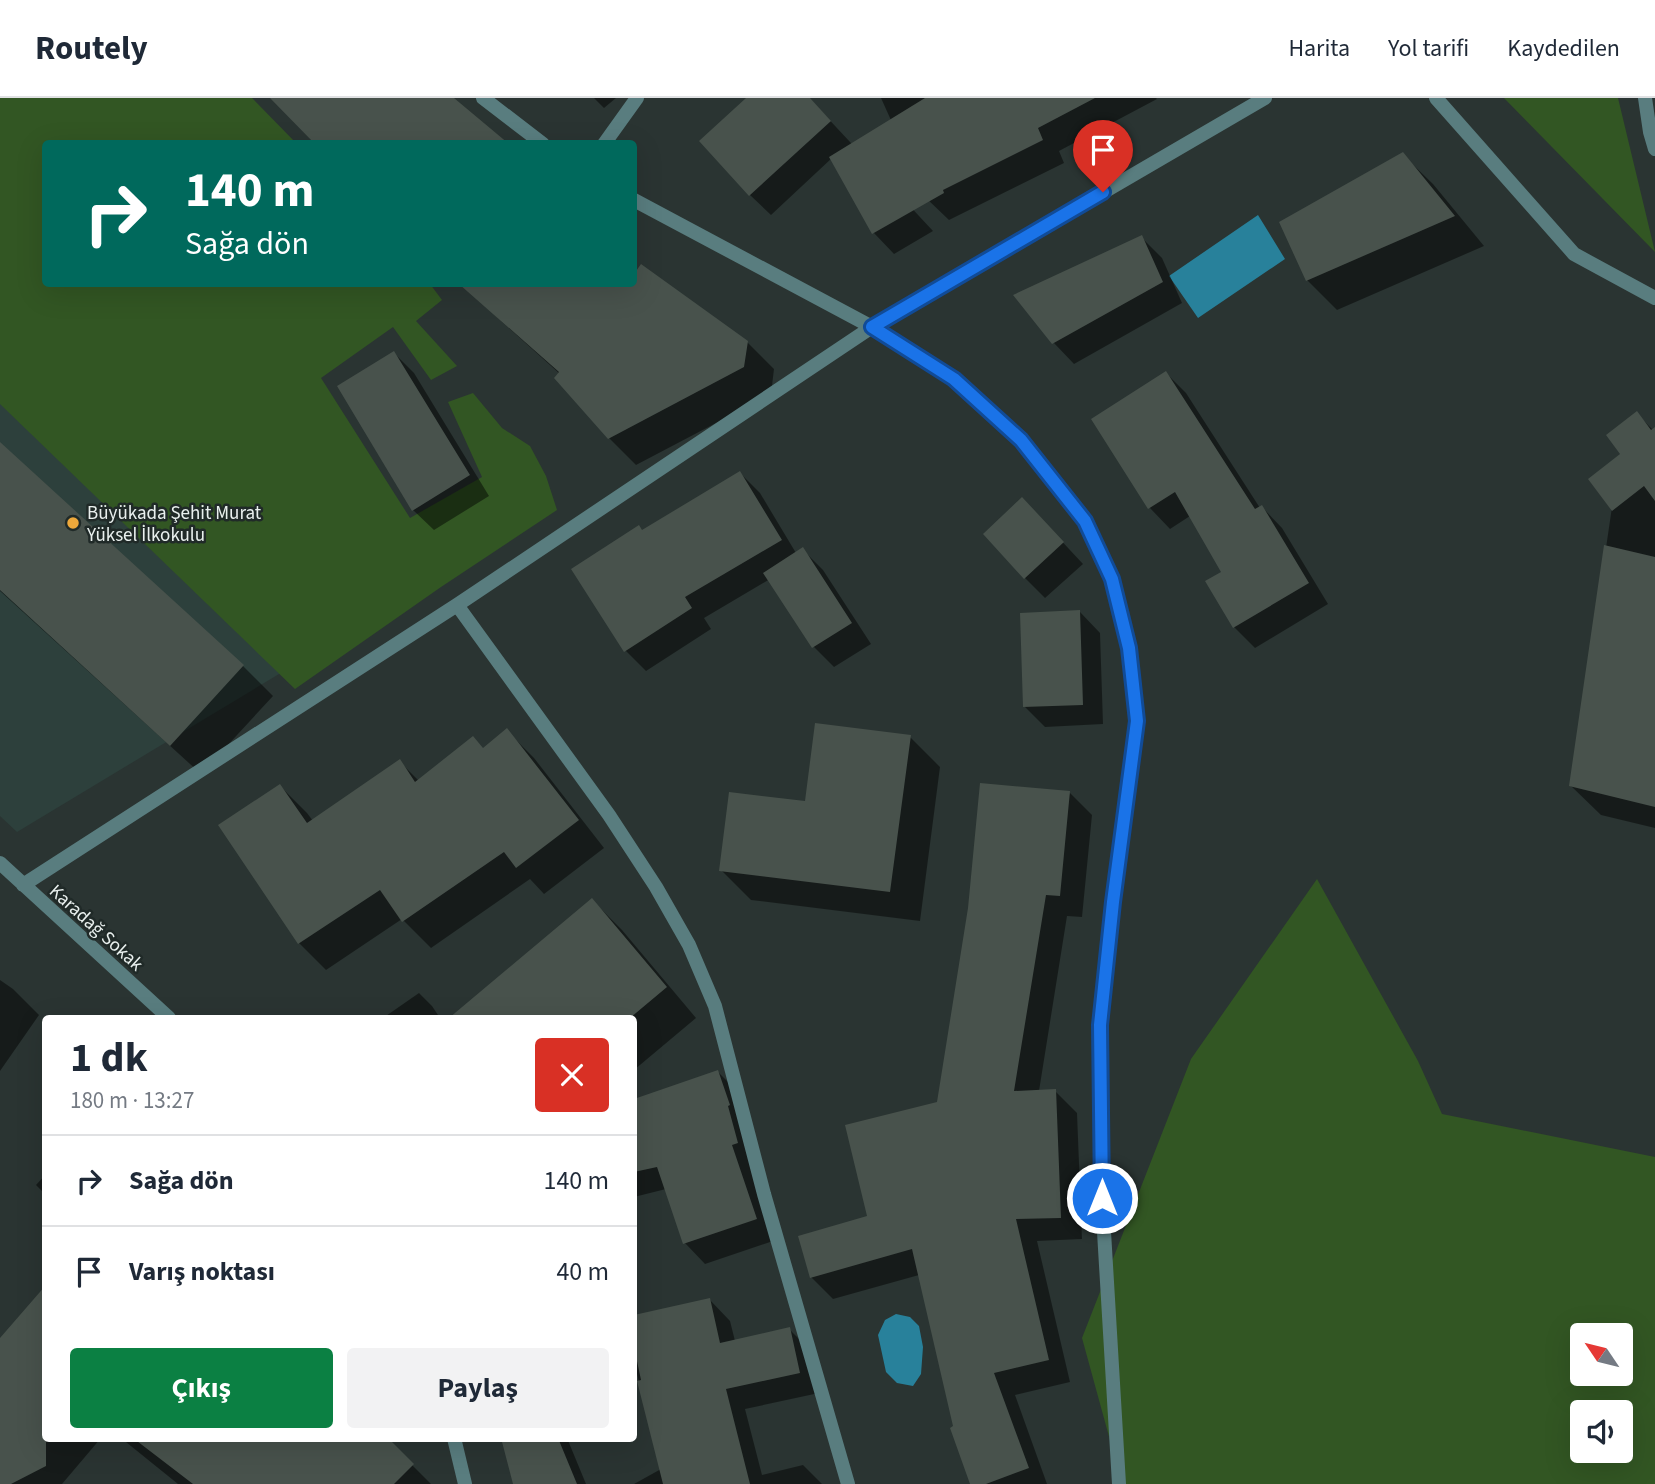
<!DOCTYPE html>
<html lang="tr">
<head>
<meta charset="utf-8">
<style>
	body { margin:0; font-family:"Source Sans 3",sans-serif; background:#f2f2f3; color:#1f2937; height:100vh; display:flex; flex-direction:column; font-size:26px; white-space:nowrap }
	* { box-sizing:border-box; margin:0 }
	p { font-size:23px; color:#747a83 }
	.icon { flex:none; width:38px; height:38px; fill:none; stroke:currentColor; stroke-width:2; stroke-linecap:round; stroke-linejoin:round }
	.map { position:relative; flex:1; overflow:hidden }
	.side { position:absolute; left:42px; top:917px; width:595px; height:427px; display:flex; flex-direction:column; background:#fff; border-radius:7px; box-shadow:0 7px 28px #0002 }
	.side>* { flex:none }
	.hud { position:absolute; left:42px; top:42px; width:595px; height:147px; border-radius:7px; box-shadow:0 7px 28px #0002; background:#00695c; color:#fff; overflow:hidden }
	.needle { width:46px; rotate:305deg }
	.controls { position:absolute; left:1570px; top:1225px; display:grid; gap:14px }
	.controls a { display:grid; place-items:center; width:63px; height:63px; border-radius:7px; background:#fff; box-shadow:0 7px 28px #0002; font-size:35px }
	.pin { position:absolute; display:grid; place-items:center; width:60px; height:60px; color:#fff; margin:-72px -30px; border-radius:50% 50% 50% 0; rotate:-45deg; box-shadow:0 0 7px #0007 }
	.pin .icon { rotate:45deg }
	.me { position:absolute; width:77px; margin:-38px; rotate:0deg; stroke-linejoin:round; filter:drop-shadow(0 0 5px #0008) }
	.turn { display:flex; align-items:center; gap:24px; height:147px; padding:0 28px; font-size:32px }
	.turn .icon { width:91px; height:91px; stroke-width:2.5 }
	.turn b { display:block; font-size:49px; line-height:60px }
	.round { display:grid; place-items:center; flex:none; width:74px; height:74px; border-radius:7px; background:#f2f2f3 }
	.summary { display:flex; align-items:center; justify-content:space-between; height:119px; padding:0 28px }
	h1 { font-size:42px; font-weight:700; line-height:52px }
	.primary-button { display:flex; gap:14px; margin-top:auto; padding:14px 28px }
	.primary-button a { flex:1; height:80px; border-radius:7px; background:#0b8043; color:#fff; font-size:28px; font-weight:700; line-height:80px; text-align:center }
	.primary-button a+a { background:#f2f2f3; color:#1f2937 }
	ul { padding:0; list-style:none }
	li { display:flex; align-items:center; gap:21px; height:91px; padding:0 28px; border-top:2px solid #e0e1e3 }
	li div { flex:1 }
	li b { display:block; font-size:26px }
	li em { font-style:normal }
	header { display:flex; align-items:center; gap:42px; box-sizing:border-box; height:98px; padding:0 35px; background:#fff; border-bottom:2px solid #e0e1e3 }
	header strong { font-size:33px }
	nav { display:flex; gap:38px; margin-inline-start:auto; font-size:24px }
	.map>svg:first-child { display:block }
</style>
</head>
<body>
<header>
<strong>Routely</strong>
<nav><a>Harita</a><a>Yol tarifi</a><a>Kaydedilen</a></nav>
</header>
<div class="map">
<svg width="1655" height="1386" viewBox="0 0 1655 1386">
	<rect width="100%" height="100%" fill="#2a3432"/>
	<path fill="#2d403c" d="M 0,283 L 294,567 L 17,734 L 0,718 Z"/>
	<path fill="#325623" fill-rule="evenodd" d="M 0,0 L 252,0 L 296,45 L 46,46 L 46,186 L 430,186 L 442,202 L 416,223 L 457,268 L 431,282 L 393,229 L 321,280 L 410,420 L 482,379 L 448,304 L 473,295 L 502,330 L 530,348 L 546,378 L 557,412 L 441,489 L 295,591 L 0,306 Z
		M 1504,0 L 1618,0 L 1655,154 Z
		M 1317,781 L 1418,963 L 1442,1016 L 1655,1059 L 1655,1386 L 1122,1386 L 1082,1240 L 1191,961 ZM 1582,1237 L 1620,1237 L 1620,1276 L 1582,1276 ZM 1582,1314 L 1620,1314 L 1620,1353 L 1582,1353 Z"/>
	<path fill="#28819b" d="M 1258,117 L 1285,161 L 1198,220 L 1169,178 Z
		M 896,1216 L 910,1219 L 919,1228 L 923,1249 L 921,1276 L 913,1288 L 897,1285 L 886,1274 L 878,1237 L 885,1222 Z"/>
	<path fill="#0007" d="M 594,0 L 616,0 L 604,10 Z
		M 748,0 L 809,0 L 933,133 L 894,156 L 874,135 L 832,60 L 771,117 L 750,97 Z
		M 881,0 L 1156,0 L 1157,1 L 1059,53 L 1064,65 L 949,122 L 926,100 Z
		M 1403,57 L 1433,86 L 1484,148 L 1337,212 L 1307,182 Z
		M 1141,139 L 1162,160 L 1182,205 L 1074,266 L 1054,245 L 1016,198 Z
		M 641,169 L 747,244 L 774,271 L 771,296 L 636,367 L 609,340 L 560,276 L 501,223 L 474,196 L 471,186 L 605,186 L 616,202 L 628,186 L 634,186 L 634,179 Z
		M 394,255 L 414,275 L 489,398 L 434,432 L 413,412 Z
		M 1166,275 L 1186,295 L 1260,410 L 1262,409 L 1282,430 L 1328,506 L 1255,550 L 1234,529 L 1223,475 L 1190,418 L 1170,431 L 1150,410 L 1093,321 Z
		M 1637,316 L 1655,334 L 1655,730 L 1601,717 L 1571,688 L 1612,409 L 1622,356 Z
		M 0,346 L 243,568 L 273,598 L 201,676 L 0,493 Z
		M 740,375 L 760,395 L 796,455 L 802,451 L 823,472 L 871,546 L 834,569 L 814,549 L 770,481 L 704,520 L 711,531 L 646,573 L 626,553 L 573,472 L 643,434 Z
		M 1042,422 L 1083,466 L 1045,500 L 1025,480 Z
		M 1080,514 L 1100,535 L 1103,626 L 1045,629 L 1024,608 Z
		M 507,633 L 534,660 L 604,750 L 544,796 L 530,781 L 431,850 L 402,821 L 326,872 L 299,845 L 280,688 L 307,715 L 313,723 L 400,664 L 419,683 L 484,651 Z
		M 910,639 L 940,669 L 920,823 L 751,802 L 721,772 L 807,705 Z
		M 1070,695 L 1092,717 L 1082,819 L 1067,818 L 1039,993 L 1055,993 L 1077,1015 L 1082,1141 L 1037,1143 L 1070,1284 L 1015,1297 L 1047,1386 L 971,1386 L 955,1329 L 919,1177 L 833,1201 L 811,1179 L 869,1119 L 938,1006 Z
		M 592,802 L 622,832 L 696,920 L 634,972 L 634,920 L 510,920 L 486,892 Z
		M 0,882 L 13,891 L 39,917 L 0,973 Z
		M 419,895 L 432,908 L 440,920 L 383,920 Z
		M 718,974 L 738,994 L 776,1142 L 705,1166 L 685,1145 L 666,1091 L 634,1099 L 634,1003 Z
		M 46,1076 L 46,1097 L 36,1087 Z
		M 710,1202 L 730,1223 L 735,1243 L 789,1231 L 810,1252 L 819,1295 L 745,1311 L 762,1377 L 803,1367 L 822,1386 L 634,1386 L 661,1371 L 634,1264 L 634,1219 Z
		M 0,1243 L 46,1340 L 101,1340 L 62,1386 L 0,1386 Z
		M 121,1340 L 385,1340 L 431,1386 L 178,1386 Z
		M 502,1340 L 567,1340 L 586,1386 L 515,1386 Z"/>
	<path fill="#48524c" d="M 270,0 L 454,0 L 509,46 L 315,46 Z
		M 746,0 L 810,0 L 831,23 L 749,98 L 699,43 Z
		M 925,0 L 1095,0 L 1038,30 L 1043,42 L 943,92 L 944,95 L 872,136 L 829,59 Z
		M 1403,54 L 1455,118 L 1306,183 L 1279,124 Z
		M 1142,137 L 1163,184 L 1052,246 L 1013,197 Z
		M 641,166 L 748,243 L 744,269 L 608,341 L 554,280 L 559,274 L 459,186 L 634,186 L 634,176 Z
		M 394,253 L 470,377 L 412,413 L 337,288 Z
		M 1166,273 L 1255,411 L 1262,407 L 1309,485 L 1233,530 L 1205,483 L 1221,474 L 1175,394 L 1148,411 L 1091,321 Z
		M 1637,313 L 1651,332 L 1655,329 L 1655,403 L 1644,388 L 1612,413 L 1588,381 L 1620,356 L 1606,337 Z
		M 0,344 L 244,567 L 170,648 L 0,492 Z
		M 740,373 L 782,442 L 685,499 L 692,510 L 624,554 L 571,471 L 639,427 L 642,432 Z
		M 1022,399 L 1064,444 L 1024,481 L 983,436 Z
		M 1604,447 L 1655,459 L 1655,709 L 1569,688 Z
		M 803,449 L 852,525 L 812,550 L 763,475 Z
		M 1080,512 L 1083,607 L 1023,609 L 1020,515 Z
		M 815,625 L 911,637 L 890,794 L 719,773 L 729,694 L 805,703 Z
		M 507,630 L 579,722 L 516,770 L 504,754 L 402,824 L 380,792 L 298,846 L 218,727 L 280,686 L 307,725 L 400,661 L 415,684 L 473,638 L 483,650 Z
		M 980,685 L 1070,693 L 1060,798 L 1046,797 L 1014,993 L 1056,991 L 1061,1120 L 1016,1121 L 1049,1262 L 994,1275 L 1029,1370 L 986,1386 L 970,1386 L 950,1330 L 953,1328 L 912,1151 L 810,1180 L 798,1138 L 867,1118 L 845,1027 L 937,1004 L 968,810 Z
		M 592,800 L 667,889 L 630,920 L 449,920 Z
		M 718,972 L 730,1007 L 728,1008 L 738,1045 L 732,1047 L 757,1121 L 683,1146 L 657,1069 L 634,1074 L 634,1001 Z
		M 46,1187 L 46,1368 L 11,1386 L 0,1386 L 0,1240 Z
		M 710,1200 L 720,1245 L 790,1229 L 800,1275 L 726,1291 L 750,1386 L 663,1386 L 637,1283 L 641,1282 L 634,1249 L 634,1217 Z
		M 133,1340 L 388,1340 L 414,1366 L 394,1386 L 193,1386 Z
		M 501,1340 L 558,1340 L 577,1386 L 513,1386 Z"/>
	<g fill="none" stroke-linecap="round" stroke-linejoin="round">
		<path stroke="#597d7f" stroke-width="14" d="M 483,0 L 543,46
			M 1436,0 L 1574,156 L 1655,200
			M 1645,0 L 1650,34 L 1655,51
			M 604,46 L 637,0
			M 634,102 L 872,229 L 954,281 L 1021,342 L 1085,423 L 1112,481 L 1129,550 L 1137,623 L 1113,805 L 1100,927 L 1102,1100 L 1119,1386
			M 457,507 L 609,717 L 656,789 L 689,847 L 715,908 L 764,1096 L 848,1386
			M 0,765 L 169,920
			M 23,787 L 457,507 L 872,229 L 1265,0
			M 454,1340 L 465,1386"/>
	</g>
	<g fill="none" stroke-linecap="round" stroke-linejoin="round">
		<defs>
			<path id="route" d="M 1102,1100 L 1100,927 L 1113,804 L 1137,623 L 1129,550 L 1112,481 L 1085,423 L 1021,342 L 954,281 L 872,229 L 1103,94"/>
		</defs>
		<use href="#route" stroke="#114b97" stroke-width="18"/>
		<use href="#route" stroke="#1a73e8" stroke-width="12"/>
	</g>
	<circle fill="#eda83b" stroke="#202a28" stroke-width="2.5" cx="73" cy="425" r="7"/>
	<g text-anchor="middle" stroke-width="5" stroke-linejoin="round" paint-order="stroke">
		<g font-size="19" fill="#e9f0ee" stroke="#202a28" text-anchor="start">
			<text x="87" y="421">Büyükada Şehit Murat<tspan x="87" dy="22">Yüksel İlkokulu</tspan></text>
		</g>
		<g font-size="19" fill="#e9f0ee" stroke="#202a28">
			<text transform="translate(97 829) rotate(42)" y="7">Karadağ Sokak</text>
		</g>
	</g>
</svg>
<div class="controls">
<a><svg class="needle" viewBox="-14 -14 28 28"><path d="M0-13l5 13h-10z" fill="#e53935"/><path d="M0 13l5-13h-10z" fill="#747a83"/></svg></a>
<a><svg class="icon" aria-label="sound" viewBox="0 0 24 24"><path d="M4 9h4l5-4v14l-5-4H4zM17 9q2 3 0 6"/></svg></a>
</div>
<div class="pin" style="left:1103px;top:94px;background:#d93025"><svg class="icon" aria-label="arrive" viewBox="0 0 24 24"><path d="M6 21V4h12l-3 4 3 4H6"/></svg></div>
<svg class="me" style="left:1102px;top:1100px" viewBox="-20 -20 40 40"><circle r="17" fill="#1a73e8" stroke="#fff" stroke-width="3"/><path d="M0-11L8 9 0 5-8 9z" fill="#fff"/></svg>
<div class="hud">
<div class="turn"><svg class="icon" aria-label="right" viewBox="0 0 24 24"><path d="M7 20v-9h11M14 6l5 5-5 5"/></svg><div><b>140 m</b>Sağa dön</div></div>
</div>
<section class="side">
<div class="summary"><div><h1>1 dk</h1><p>180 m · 13:27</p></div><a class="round" style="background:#d93025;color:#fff"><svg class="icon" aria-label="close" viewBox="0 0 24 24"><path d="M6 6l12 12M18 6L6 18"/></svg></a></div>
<ul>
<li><svg class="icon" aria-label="right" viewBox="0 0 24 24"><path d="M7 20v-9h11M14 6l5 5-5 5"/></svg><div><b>Sağa dön</b></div><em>140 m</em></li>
<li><svg class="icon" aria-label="arrive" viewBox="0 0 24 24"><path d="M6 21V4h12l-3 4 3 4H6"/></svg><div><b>Varış noktası</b></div><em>40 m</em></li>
</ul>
<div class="primary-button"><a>Çıkış</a><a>Paylaş</a></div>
</section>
</div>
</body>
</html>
